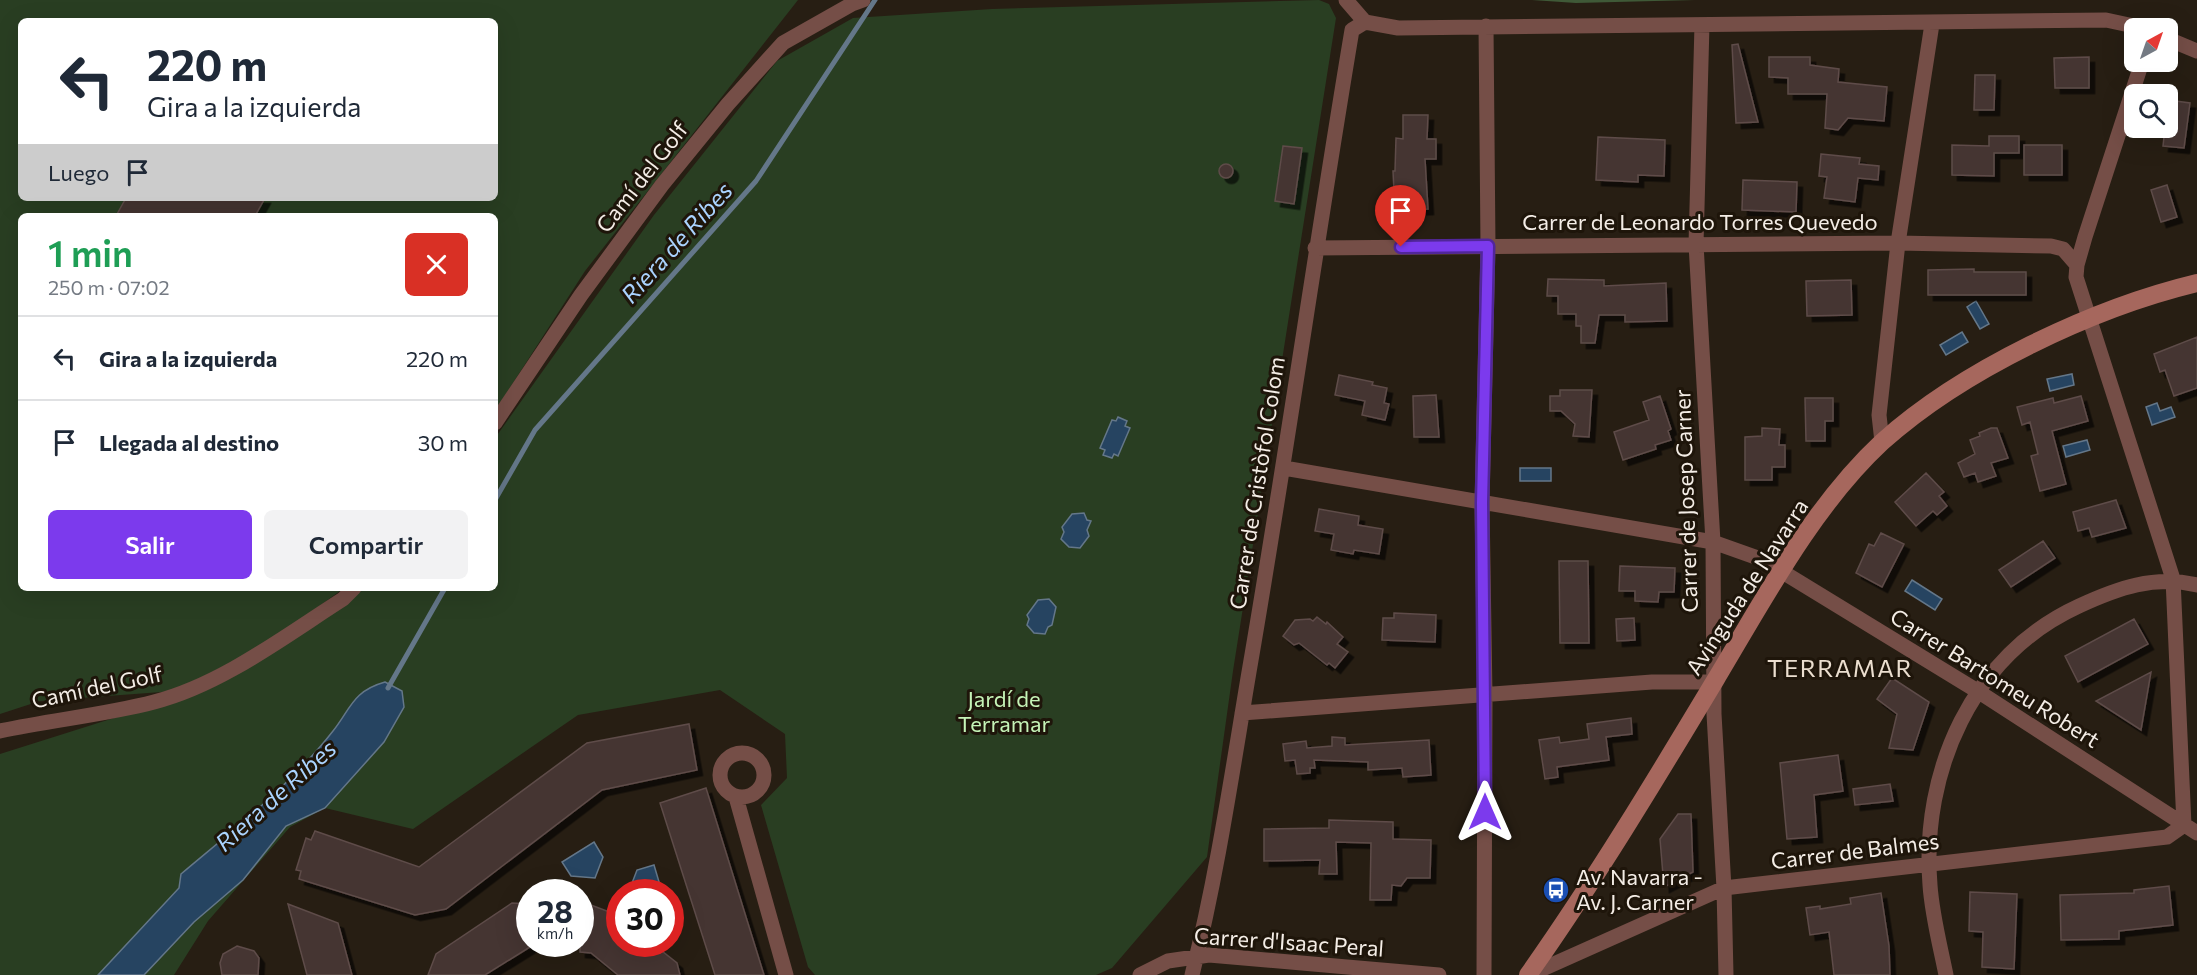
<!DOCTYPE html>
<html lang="es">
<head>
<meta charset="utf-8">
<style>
	body { margin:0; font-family:Commissioner,sans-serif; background:#f2f2f3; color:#1f2937; height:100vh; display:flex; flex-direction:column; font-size:22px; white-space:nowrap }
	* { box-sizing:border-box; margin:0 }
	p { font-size:20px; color:#747a83 }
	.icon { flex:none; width:33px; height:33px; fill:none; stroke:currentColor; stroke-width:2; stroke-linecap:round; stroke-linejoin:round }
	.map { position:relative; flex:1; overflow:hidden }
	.side { position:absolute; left:18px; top:213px; width:480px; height:378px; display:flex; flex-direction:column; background:#fff; border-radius:9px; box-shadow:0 6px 24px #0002 }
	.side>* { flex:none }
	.banner { position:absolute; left:18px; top:18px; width:480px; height:183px; border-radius:9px; box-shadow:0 6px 24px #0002; background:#fff; color:#1f2937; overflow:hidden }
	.needle { width:39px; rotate:40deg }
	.fabs { position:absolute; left:2124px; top:18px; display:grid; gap:12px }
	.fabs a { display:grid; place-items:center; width:54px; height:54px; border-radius:9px; background:#fff; box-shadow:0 6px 24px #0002; font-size:30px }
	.speed { position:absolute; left:516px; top:879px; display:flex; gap:12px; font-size:30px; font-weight:700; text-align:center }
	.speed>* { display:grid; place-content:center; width:78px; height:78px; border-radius:50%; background:#fff; box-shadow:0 6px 24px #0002; line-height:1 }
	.speed small { font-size:15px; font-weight:400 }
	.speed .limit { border:9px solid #d22; background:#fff; color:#111 }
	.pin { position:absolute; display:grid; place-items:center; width:51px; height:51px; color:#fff; margin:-62px -26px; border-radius:50% 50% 50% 0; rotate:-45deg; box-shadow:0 0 6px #0007 }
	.pin .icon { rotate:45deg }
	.me { position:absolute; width:66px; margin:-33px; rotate:0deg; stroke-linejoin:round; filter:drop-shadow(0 0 4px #0008) }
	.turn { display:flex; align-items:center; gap:21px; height:126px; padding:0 30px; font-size:27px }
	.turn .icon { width:78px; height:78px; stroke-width:2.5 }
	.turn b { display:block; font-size:42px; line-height:51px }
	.then { display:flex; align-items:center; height:57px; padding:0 30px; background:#0003; gap:12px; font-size:22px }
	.round { display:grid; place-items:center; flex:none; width:63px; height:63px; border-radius:9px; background:#f2f2f3 }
	.overview { display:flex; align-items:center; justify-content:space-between; height:102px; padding:0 30px }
	h1 { font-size:36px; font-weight:600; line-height:45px; color:#1e9e55 }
	.button { display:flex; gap:12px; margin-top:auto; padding:12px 30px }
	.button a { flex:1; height:69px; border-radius:9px; background:#7c3aed; color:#fff; font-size:24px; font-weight:600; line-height:69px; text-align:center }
	.button a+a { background:#f2f2f3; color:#1f2937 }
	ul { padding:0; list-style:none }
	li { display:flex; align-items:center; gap:18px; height:84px; padding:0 30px; border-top:2px solid #e0e1e3 }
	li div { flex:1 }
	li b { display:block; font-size:22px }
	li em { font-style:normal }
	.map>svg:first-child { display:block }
</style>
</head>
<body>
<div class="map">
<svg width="2197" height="975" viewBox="0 0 2197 975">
	<defs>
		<filter id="shadow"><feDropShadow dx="5.5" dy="5.5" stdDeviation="0" flood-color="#0009"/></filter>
	</defs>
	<rect width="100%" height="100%" fill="#271e13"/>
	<path fill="#293e22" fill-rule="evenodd" d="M 0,0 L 798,0 L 585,271 L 495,411 L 495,216 L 21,216 L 21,588 L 344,588 L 266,645 L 175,691 L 40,701 L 0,714 ZM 21,21 L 495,21 L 495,198 L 21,198 Z
		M 1319,0 L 1329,4 L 1336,18 L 1233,671 L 1207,857 L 1112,968 L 1096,975 L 815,975 L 808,967 L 761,805 L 787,778 L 785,734 L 720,690 L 578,715 L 413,829 L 325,808 L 290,827 L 208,921 L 174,975 L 144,975 L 194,922 L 243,880 L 286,826 L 324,808 L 225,836 L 181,874 L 179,888 L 98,975 L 0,975 L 0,754 L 174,699 L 361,588 L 495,588 L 495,438 L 654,215 L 777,61 L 853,18 L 992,9 Z"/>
	<path fill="#3f5937" d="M 1532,0 L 1695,0 L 1576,3 Z"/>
	<path fill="#264461" stroke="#647789" stroke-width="1.5" d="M 1976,301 L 1989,324 L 1980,329 L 1967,307 Z
		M 1962,332 L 1968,342 L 1946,355 L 1940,345 Z
		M 2072,374 L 2074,385 L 2050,391 L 2047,379 Z
		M 2157,403 L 2160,411 L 2171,407 L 2175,417 L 2152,425 L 2146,407 Z
		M 1118,417 L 1127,421 L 1125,426 L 1130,428 L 1118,456 L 1114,454 L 1112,458 L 1103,455 L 1105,450 L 1100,448 L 1112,420 L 1116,421 Z
		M 2087,440 L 2090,450 L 2066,457 L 2063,446 Z
		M 1520,468 L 1551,468 L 1551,481 L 1520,481 Z
		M 1084,513 L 1087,520 L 1091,521 L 1087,530 L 1089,536 L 1080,548 L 1069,547 L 1061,539 L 1064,532 L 1062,527 L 1072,514 Z
		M 1912,580 L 1942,599 L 1935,610 L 1905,591 Z
		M 1049,599 L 1056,607 L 1052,625 L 1048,627 L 1045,634 L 1034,633 L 1027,625 L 1029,619 L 1027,615 L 1038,600 Z
		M 385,682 L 402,691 L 404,707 L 384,742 L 325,808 L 286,826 L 243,880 L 194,922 L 144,975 L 98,975 L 179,888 L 181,874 C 233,830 291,785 333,731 C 351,708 353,691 385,682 Z
		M 594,842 L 603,857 L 595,878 L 571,876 L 562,862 Z
		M 654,865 L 662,892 L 629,891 L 637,870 Z"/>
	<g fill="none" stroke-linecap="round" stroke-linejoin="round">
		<path stroke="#647789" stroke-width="5" d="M 495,500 L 535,430 L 756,181 L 875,0
			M 388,688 L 445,588"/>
	</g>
	<path fill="#453532" stroke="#5e4c49" stroke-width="1.5" filter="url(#shadow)" d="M 1738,44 L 1758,122 L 1736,123 L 1732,45 Z
		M 1769,57 L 1810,57 L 1810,65 L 1839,69 L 1838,82 L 1887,87 L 1884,121 L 1848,118 L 1838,130 L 1825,128 L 1827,94 L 1788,94 L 1788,78 L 1769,77 Z
		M 2089,57 L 2089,88 L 2055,88 L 2054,58 Z
		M 1975,75 L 1995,75 L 1994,110 L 1974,110 Z
		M 2168,100 L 2190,103 L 2184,148 L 2163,146 L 2165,128 L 2168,128 Z
		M 1403,115 L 1428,115 L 1427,139 L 1436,139 L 1436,159 L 1425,159 L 1428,209 L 1395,211 L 1393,171 L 1395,171 L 1396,138 L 1403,139 Z
		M 1989,136 L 2019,136 L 2019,153 L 1994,153 L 1994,176 L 1952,175 L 1952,145 L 1989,146 Z
		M 1598,137 L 1665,140 L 1664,176 L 1638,175 L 1638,182 L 1596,180 Z
		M 2024,145 L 2062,145 L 2062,175 L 2024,175 Z
		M 1283,146 L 1302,148 L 1294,204 L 1275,201 Z
		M 1821,154 L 1860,158 L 1859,164 L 1879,166 L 1878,180 L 1858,178 L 1855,202 L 1824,198 L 1827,177 L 1819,176 Z
		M1219 171a7 7 0 1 1 14 0a7 7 0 1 1-14 0Z
		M 1743,180 L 1797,182 L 1796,212 L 1742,210 Z
		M 2167,185 L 2177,217 L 2161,222 L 2151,190 Z
		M 126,198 L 265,198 L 255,216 L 116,216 Z
		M 1974,269 L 1974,272 L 2026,272 L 2026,295 L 1928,295 L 1928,270 Z
		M 1548,279 L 1604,280 L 1604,286 L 1666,283 L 1667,321 L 1625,322 L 1625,315 L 1599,315 L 1595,343 L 1581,343 L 1581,326 L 1576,326 L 1576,314 L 1558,314 L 1558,296 L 1547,296 Z
		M 1851,280 L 1852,315 L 1807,316 L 1806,281 Z
		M 2197,337 L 2197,388 L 2174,396 L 2165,370 L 2160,372 L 2154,354 Z
		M 1339,375 L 1373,382 L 1372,385 L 1387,388 L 1384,403 L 1389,404 L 1385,420 L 1362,415 L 1365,401 L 1335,395 Z
		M 1560,390 L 1592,390 L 1589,437 L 1573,436 L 1575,424 L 1561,411 L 1550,411 L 1550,396 L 1560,396 Z
		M 1436,395 L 1439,437 L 1414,437 L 1413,396 Z
		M 1660,396 L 1671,429 L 1668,431 L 1671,440 L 1655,445 L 1656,449 L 1623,460 L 1614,432 L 1649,420 L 1643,402 Z
		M 2081,396 L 2088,421 L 2052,431 L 2066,484 L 2040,491 L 2031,456 L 2038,454 L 2030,422 L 2022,425 L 2017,407 L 2053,398 L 2054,403 Z
		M 1805,398 L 1833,398 L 1833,421 L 1825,421 L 1825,441 L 1806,441 Z
		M 1762,428 L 1780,429 L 1779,445 L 1785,445 L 1785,467 L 1772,467 L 1772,480 L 1745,480 L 1745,437 L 1762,436 Z
		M 1991,428 L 1997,428 L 2008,458 L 1991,463 L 1996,476 L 1978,482 L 1975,473 L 1964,477 L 1958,463 L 1975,454 L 1970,440 L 1980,436 L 1979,433 Z
		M 1926,473 L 1944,492 L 1939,496 L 1947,506 L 1937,515 L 1933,511 L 1916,526 L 1895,502 Z
		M 2116,500 L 2126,528 L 2092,537 L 2089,528 L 2078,531 L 2073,512 Z
		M 1319,509 L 1359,516 L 1358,525 L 1383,529 L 1379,554 L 1354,550 L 1353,554 L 1331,550 L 1334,534 L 1315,531 Z
		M 1881,533 L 1904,544 L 1882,587 L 1856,573 L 1869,544 L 1874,546 Z
		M 2043,541 L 2055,558 L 2011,587 L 1999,570 Z
		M 1559,561 L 1588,561 L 1589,643 L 1560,643 Z
		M 1620,566 L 1675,568 L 1674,592 L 1659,592 L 1658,602 L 1635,601 L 1635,591 L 1619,591 Z
		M 1394,613 L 1436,615 L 1435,642 L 1382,640 L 1383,618 L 1394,618 Z
		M 1317,617 L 1326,624 L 1327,622 L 1343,637 L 1337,644 L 1348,652 L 1335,668 L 1329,663 L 1327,665 L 1299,643 L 1294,645 L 1283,636 L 1295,620 L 1310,619 L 1313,621 Z
		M 1634,618 L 1635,640 L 1617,641 L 1616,619 Z
		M 2134,619 L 2148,644 L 2078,682 L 2065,656 Z
		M 2151,672 L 2141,730 L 2096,701 Z
		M 1892,678 L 1929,702 L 1913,750 L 1889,748 L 1897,714 L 1877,699 Z
		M 1631,718 L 1632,734 L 1606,737 L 1609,760 L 1557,767 L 1558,777 L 1545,779 L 1539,740 L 1559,737 L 1560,743 L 1589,739 L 1587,724 Z
		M 689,724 L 697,770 L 602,790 L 446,909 L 415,915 L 299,879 L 301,871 L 296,870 L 306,838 L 311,840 L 315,831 L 419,867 L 587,743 Z
		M 1332,737 L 1345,738 L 1345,745 L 1429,740 L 1431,775 L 1403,777 L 1402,768 L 1368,770 L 1368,762 L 1314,760 L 1315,768 L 1310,768 L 1310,773 L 1297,774 L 1295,760 L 1285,761 L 1283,744 L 1306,741 L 1307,748 L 1332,746 Z
		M 1838,755 L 1843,791 L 1814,795 L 1817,837 L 1787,839 L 1780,763 Z
		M 1890,784 L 1893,801 L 1855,805 L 1853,789 Z
		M 706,788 L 764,975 L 715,975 L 660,803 Z
		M 1678,814 L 1691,814 L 1693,872 L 1664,887 L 1660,839 Z
		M 1329,820 L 1393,822 L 1393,839 L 1431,840 L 1430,878 L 1407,878 L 1401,886 L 1392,885 L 1391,900 L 1370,900 L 1371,843 L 1336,842 L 1337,874 L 1319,874 L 1320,860 L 1264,861 L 1264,829 L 1329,828 Z
		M 2169,886 L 2173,925 L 2119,931 L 2119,939 L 2061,940 L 2060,895 L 2134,893 L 2134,890 Z
		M 1970,892 L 2017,894 L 2014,969 L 1982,967 L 1983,932 L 1969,931 Z
		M 1881,893 L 1889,946 L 1890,975 L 1834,975 L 1829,932 L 1810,935 L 1806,908 L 1820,906 L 1820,909 L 1851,904 L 1850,898 Z
		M 512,903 L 530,904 L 530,947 L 485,975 L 428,975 L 436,954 Z
		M 288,904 L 338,923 L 352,975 L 307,975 Z
		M 580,905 L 591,905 L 620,916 L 620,944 L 653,944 L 677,963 L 680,975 L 618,975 L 591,953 L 580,952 Z
		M 237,946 L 254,951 L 259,958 L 258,975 L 222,975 L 220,963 L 223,954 Z"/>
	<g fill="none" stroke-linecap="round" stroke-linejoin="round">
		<path stroke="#754e47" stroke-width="15" d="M 1346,0 L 1365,22
			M 1365,22 L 1398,28 L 2106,20 L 2143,28
			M 1702,25 L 1696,244 L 1713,542 L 1714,714 L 1724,888 L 1726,975
			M 2168,39 L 2197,51
			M 2142,62 L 2085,237 L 2077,265 L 2076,277 L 2173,579 L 2184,825
			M 1315,248 L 1898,243 L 2051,246 L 2063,249 L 2077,265
			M 495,423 L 581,295 L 662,185 L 728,104 L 783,43 L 852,4 L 863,0
			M 1882,442 L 1879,415 L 1898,243 L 1932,24
			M 1284,468 L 1713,542 L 1758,558 L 1781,571 L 1979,692 L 2197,833
			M 1242,713 L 1652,682 L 1715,682
			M 0,731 C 51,720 104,715 154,702 C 221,685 285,636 343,599 L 354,588
			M720 775a22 22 0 1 1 44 0a22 22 0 1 1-44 0Z
			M 736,797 L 786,975
			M 1140,975 L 1168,961 L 1209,955 L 1439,975
			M 1192,975 C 1217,876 1232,773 1249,672 C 1286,458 1316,244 1352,30 L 1365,22
			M 1484,975 L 1485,696 L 1482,503 L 1488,246 L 1486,26
			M 1529,975 L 1724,888 L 2167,837 L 2184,825
			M 1946,975 C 1940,945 1932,915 1930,885 C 1921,771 1972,655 2079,606 C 2118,588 2154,575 2197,585"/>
		<path stroke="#a6675d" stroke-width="18" d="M 1528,975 C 1595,880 1656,779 1716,679 C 1764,599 1813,506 1882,442 C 1962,370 2093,308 2197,283"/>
	</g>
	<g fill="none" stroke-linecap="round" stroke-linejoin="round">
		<defs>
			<path id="route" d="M 1401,247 L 1488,246 L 1482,503 L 1485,812"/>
		</defs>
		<use href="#route" stroke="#51269a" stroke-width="15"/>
		<use href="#route" stroke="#7c3aed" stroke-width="10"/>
	</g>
	<defs>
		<symbol id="bus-disc" viewBox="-11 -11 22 22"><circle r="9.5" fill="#1a4fb4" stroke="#1e150a"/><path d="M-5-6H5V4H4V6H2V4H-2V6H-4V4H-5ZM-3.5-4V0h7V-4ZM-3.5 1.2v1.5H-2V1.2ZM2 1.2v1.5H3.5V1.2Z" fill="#fff"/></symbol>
	</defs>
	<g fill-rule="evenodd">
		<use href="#bus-disc" x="1541" y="875" width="30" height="30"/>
	</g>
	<g text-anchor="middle" stroke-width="6" stroke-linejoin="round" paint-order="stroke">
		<g font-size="22" fill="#f4ede6" stroke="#1e150a">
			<text transform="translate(642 177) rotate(-52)" y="8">Camí del Golf</text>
			<text x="1700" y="230">Carrer de Leonardo Torres Quevedo</text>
			<text transform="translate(1257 483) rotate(-81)" y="8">Carrer de Cristòfol Colom</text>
			<text transform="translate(1686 501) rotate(-92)" y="8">Carrer de Josep Carner</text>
			<text transform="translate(1747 587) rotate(-57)" y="8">Avinguda de Navarra</text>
			<text transform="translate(1995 678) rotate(32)" y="8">Carrer Bartomeu Robert</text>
			<text transform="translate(97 687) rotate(-12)" y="8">Camí del Golf</text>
			<text transform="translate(1855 851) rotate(-7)" y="8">Carrer de Balmes</text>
			<text transform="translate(1289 942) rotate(4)" y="8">Carrer d'Isaac Peral</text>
		</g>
		<g font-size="22" fill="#c5f3b7" stroke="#1e150a">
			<text x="1004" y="707">Jardí de<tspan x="1004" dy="25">Terramar</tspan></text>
		</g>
		<g font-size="22" fill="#f4ede6" stroke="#1e150a" text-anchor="start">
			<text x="1576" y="885">Av. Navarra -<tspan x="1576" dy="25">Av. J. Carner</tspan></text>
		</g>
		<g font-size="24" font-style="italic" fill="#aad3fe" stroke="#1e150a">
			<text transform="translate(677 243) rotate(-48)" y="8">Riera de Ribes</text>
			<text transform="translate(276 796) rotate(-42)" y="8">Riera de Ribes</text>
		</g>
		<g font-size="24" letter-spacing="1.5" fill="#ebdecf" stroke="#1e150a">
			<text x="1840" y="677">TERRAMAR</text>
		</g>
	</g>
</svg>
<div class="fabs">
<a><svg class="needle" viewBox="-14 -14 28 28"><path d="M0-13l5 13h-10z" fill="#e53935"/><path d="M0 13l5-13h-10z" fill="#747a83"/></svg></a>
<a><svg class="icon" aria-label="search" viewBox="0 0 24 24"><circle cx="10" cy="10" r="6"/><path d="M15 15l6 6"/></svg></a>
</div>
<div class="speed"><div>28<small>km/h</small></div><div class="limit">30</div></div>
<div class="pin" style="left:1401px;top:247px;background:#d93025"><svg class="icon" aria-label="arrive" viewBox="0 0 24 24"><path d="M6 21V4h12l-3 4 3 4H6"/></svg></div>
<svg class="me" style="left:1485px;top:812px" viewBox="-20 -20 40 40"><path d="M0-17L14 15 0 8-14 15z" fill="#7c3aed" stroke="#fff" stroke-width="4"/></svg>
<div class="banner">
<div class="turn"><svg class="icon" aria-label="left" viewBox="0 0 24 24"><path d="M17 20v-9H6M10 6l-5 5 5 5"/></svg><div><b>220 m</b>Gira a la izquierda</div></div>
<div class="then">Luego<svg class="icon" aria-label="arrive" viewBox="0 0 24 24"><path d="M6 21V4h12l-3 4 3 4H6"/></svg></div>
</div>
<section class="side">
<div class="overview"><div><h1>1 min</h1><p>250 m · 07:02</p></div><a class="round" style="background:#d93025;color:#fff"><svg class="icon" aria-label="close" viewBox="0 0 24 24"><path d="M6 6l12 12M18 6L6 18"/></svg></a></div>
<ul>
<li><svg class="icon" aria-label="left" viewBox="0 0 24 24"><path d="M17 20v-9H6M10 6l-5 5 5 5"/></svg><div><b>Gira a la izquierda</b></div><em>220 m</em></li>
<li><svg class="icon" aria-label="arrive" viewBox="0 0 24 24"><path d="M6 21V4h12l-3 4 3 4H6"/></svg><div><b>Llegada al destino</b></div><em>30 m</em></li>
</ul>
<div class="button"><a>Salir</a><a>Compartir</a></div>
</section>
</div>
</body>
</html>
